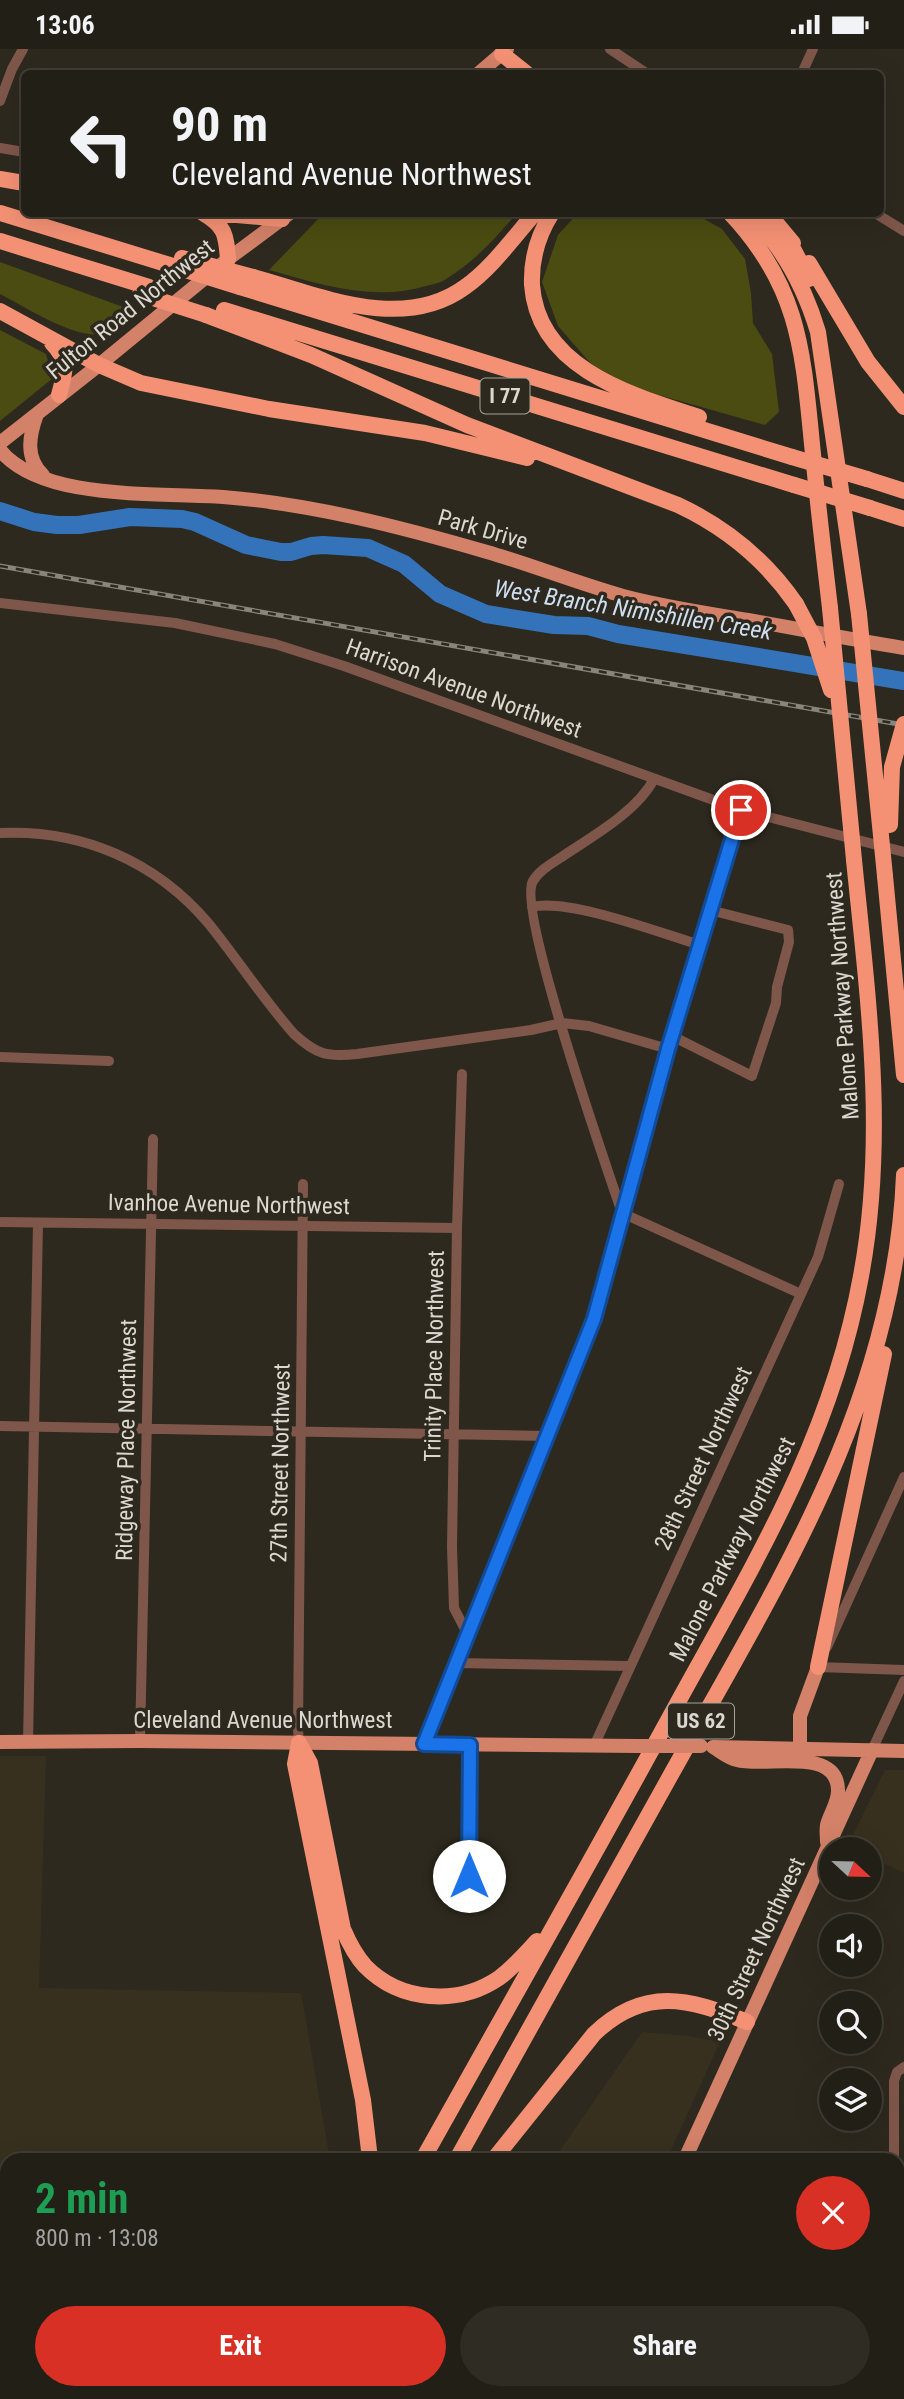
<!DOCTYPE html>
<html lang="en">
<head>
<meta charset="utf-8">
<style>
	body { margin:0; font-family:"Roboto Condensed",sans-serif; background:#2e2c23; color:#f1f3f6; height:100vh; display:flex; flex-direction:column; font-size:26px; white-space:nowrap }
	* { box-sizing:border-box; margin:0 }
	p { font-size:23px; color:#a2a2a1 }
	.icon { flex:none; width:38px; height:38px; fill:none; stroke:currentColor; stroke-width:2; stroke-linecap:round; stroke-linejoin:round }
	.map { position:relative; flex:1; overflow:hidden }
	.side { position:absolute; left:0px; top:2104px; width:905px; height:247px; display:flex; flex-direction:column; background:#221f16; border-radius:21px 21px 0 0; box-shadow:0 7px 28px #0002,0 0 0 2px #3f3d35 }
	.side>* { flex:none }
	.banner { position:absolute; left:21px; top:21px; width:863px; height:147px; border-radius:10px; box-shadow:0 7px 28px #0002,0 0 0 2px #3f3d35; background:#221f16; color:#f1f3f6; overflow:hidden }
	.needle { width:46px; rotate:112deg }
	.tools { position:absolute; left:819px; top:1788px; display:grid; gap:14px }
	.tools a { display:grid; place-items:center; width:63px; height:63px; border-radius:50%; background:#221f16; box-shadow:0 7px 28px #0002,0 0 0 2px #3f3d35; font-size:35px }
	.pin { position:absolute; display:grid; place-items:center; width:60px; height:60px; color:#fff; margin:-30px; border:4px solid #fff; border-radius:50%; box-shadow:0 2px 7px #0007 }
	.me { position:absolute; width:77px; margin:-38px; rotate:0deg; stroke-linejoin:round; filter:drop-shadow(0 0 5px #0008) }
	.turn { display:flex; align-items:center; gap:24px; height:147px; padding:0 35px; font-size:32px }
	.turn .icon { width:91px; height:91px; stroke-width:2.5 }
	.turn b { display:block; font-size:49px; line-height:60px }
	.round { display:grid; place-items:center; flex:none; width:74px; height:74px; border-radius:37px; background:#2e2c23 }
	.head { display:flex; align-items:center; justify-content:space-between; height:119px; padding:0 35px }
	h1 { font-size:42px; font-weight:700; line-height:52px; color:#1e9e55 }
	.cta { display:flex; gap:14px; margin-top:auto; padding:14px 35px }
	.cta a { flex:1; height:80px; border-radius:42px; background:#d93025; color:#fff; font-size:28px; font-weight:700; line-height:80px; text-align:center }
	.cta a+a { background:#2e2c23; color:#f1f3f6 }
	.status { display:flex; justify-content:space-between; align-items:center; height:49px; padding:0 35px; background:#221f16; direction:ltr }
	.status svg { height:19px; fill:currentColor }
	.map>svg:first-child { display:block }
</style>
</head>
<body>
<div class="status"><b>13:06</b><svg viewBox="0 0 49 12"><path d="M0 12V9h3v3zM5 12V6h3v6zM10 12V3h3v9zM15 12V0h3v12zM26 1h20v11H26zM47 4h2v5h-2z"/></svg></div>
<div class="map">
<svg width="904" height="2350" viewBox="0 0 904 2350">
	<rect width="100%" height="100%" fill="#2d291e"/>
	<path fill="#37301f" d="M 0,1707 L 46,1707 L 39,1939 L 301,1944 L 330,2110 L 7,2110 L 7,2343 L 242,2343 L 238,2350 L 0,2350 Z
		M 885,1721 L 904,1721 L 904,1824 L 870,1808 L 870,1801 L 852,1801 L 847,1798 Z
		M 642,1983 L 689,1987 L 720,1993 L 667,2110 L 554,2110 Z
		M 400,2343 L 528,2343 L 544,2350 L 397,2350 Z
		M 599,2343 L 839,2343 L 846,2350 L 596,2350 Z"/>
	<path fill="#4a4c11" d="M 323,165 L 323,164 L 516,165 C 496,189 474,213 446,230 C 441,234 433,235 426,237 C 374,253 319,235 269,221 Z
		M 577,165 L 695,165 L 722,180 L 745,210 L 751,244 L 753,274 L 772,305 L 779,363 L 765,376 L 634,339 L 593,317 L 558,277 L 542,233 L 558,186 Z
		M 0,213 L 134,262 C 126,269 117,278 108,283 C 83,296 24,257 0,245 Z
		M 0,281 L 46,305 L 53,329 L 0,372 Z
		M 43,2343 L 86,2343 L 120,2350 L 42,2350 Z"/>
	<g fill="none" stroke-linecap="round" stroke-linejoin="round">
		<path stroke="#3473b9" stroke-width="18" d="M 0,462 L 34,473 L 57,476 L 79,476 L 130,468 L 182,470 L 195,473 L 246,496 L 281,503 L 291,503 L 311,497 L 323,496 L 368,499 L 404,515 L 440,545 L 486,565 L 554,576 L 588,577 L 618,585 L 904,632"/>
		<path stroke="#7f564a" stroke-width="10" d="M 610,0 L 646,24
			M 802,24 L 813,0
			M 0,52 L 12,20 L 23,0
			M 0,99 L 24,103
			M 875,164 L 904,182
			M 0,554 L 175,574 L 275,595 L 344,617 L 741,761 L 904,803
			M 654,730 C 638,761 595,786 566,805 C 555,813 540,820 533,832 C 516,859 607,1119 622,1164 L 801,1245
			M 0,784 C 81,780 156,812 209,875 C 238,911 263,950 294,985 C 317,1006 327,1008 357,1005 L 531,981 L 562,974 L 589,977 L 668,1000
			M 532,858 C 569,849 660,884 700,896
			M 672,987 L 752,1027 L 776,954 L 777,938 L 789,893 L 788,881 L 710,861
			M 0,1008 L 109,1012
			M 462,1025 L 457,1179 L 452,1498 L 454,1559 L 468,1586
			M 0,1173 L 457,1179
			M 0,1377 L 548,1387
			M 827,1598 L 904,1428
			M 821,1612 L 818,1618 L 904,1621
			M 457,1614 L 630,1617
			M 140,1692 L 153,1090
			M 28,1693 L 38,1174
			M 299,1694 L 298,1680 L 303,1135
			M 424,1695 L 594,1270 L 668,1000 L 741,761
			M 594,1697 L 818,1208 L 839,1135
			M 872,1701 L 904,1632
			M 469,1827 L 470,1696
			M 894,2110 L 894,2032 L 897,2023 L 904,2018
			M 880,2343 L 895,2350"/>
		<path stroke="#d38168" stroke-width="14" d="M 479,24 L 507,0
			M 37,365 C 29,387 25,409 43,426
			M 0,394 L 99,316 L 228,210 L 290,164
			M 0,401 C 42,453 161,443 223,448 C 312,455 401,478 487,503 C 532,516 577,534 623,547 C 664,558 706,564 748,571 C 800,580 852,591 904,599
			M 0,1693 L 140,1692 L 638,1697
			M 713,1698 C 720,1702 728,1709 737,1711 C 765,1719 836,1697 838,1740 C 839,1753 830,1764 827,1776 C 826,1782 827,1788 827,1793
			M 713,1698 L 904,1702
			M 800,1699 L 800,1667 L 818,1618
			M 685,2110 L 872,1701
			M 576,2350 L 579,2343"/>
		<path stroke="#f49174" stroke-width="16" d="M 502,5 L 526,24
			M 0,130 L 24,134
			M 0,164 L 173,217
			M 203,164 C 225,177 226,185 228,210
			M 214,164 L 282,170
			M 552,164 C 538,186 531,210 532,236 C 538,320 632,346 699,368
			M 730,164 C 802,240 803,307 813,405 C 818,457 824,508 830,559
			M 749,164 C 782,197 805,239 818,283 L 859,565
			M 768,164 L 793,194
			M 787,188 L 809,230
			M 0,192 L 149,238
			M 809,214 L 868,313 L 904,358
			M 253,228 C 319,246 402,284 465,238 C 492,219 513,189 535,164
			M 240,238 L 792,408
			M 224,261 L 794,436
			M 0,262 L 99,316 L 141,334 L 269,360 L 425,384 L 527,409
			M 206,266 L 311,306 L 467,376 L 678,456 C 727,479 765,510 796,555
			M 52,294 C 70,313 65,323 59,346
			M 867,430 L 904,442
			M 870,459 L 904,470
			M 885,827 L 904,1026
			M 818,1618 L 884,1305
			M 299,1694 L 310,1714 L 343,1880 C 349,1894 355,1906 365,1917 C 400,1953 458,1957 499,1929 C 513,1919 525,1905 537,1892
			M 299,1694 L 295,1715 L 363,2051 L 370,2110
			M 423,2110 C 508,1958 594,1807 678,1653 C 755,1513 832,1388 861,1227 C 887,1088 868,950 854,811
			M 457,2110 C 529,1981 600,1852 673,1722 C 779,1532 895,1351 904,1126
			M 494,2110 L 594,1985 C 644,1937 689,1949 747,1973
			M 290,2350 L 293,2343
			M 326,2350 L 330,2343"/>
		<defs>
			<path id="rail" d="M 0,517 L 904,676"/>
		</defs>
		<use href="#rail" stroke="#89857c" stroke-width="5"/>
		<use href="#rail" stroke="#2d291e" stroke-width="2.5" stroke-dasharray="8" stroke-linecap="butt"/>
		<path stroke="#d38168" stroke-width="14" d="M 638,1697 L 701,1697"/>
		<path stroke="#f49174" stroke-width="16" d="M 182,209 L 253,228
			M 173,217 L 240,238
			M 140,245 L 206,266
			M 792,408 L 867,430
			M 794,436 L 870,459
			M 796,555 L 814,589 L 831,641
			M 830,559 L 854,811
			M 859,565 L 885,827
			M 890,776 L 892,718 L 904,675"/>
	</g>
	<g fill="none" stroke-linecap="round" stroke-linejoin="round">
		<defs>
			<path id="route" d="M 469,1827 L 470,1696 L 424,1695 L 594,1270 L 668,1000 L 741,761"/>
		</defs>
		<use href="#route" stroke="#114b97" stroke-width="18"/>
		<use href="#route" stroke="#1a73e8" stroke-width="12"/>
	</g>
	<g text-anchor="middle" stroke-width="7" stroke-linejoin="round" paint-order="stroke">
		<g fill="#2d291e" stroke="#a7a49b" stroke-width="2">
			<rect x="480.5" y="329.5" width="49" height="35" rx="5"/>
			<rect x="668" y="1654.5" width="66" height="35" rx="5"/>
		</g>
		<g font-size="21" font-weight="bold" fill="#dbd8d1">
			<text x="505" y="354">I 77</text>
			<text x="701" y="1679">US 62</text>
		</g>
		<g font-size="23" fill="#dbd8d1" stroke="#2d291e">
			<text transform="translate(130 260) rotate(-39)" y="8">Fulton Road Northwest</text>
			<text transform="translate(483 480) rotate(16)" y="8">Park Drive</text>
			<text transform="translate(464 639) rotate(20)" y="8">Harrison Avenue Northwest</text>
			<text transform="translate(842 947) rotate(-94)" y="8">Malone Parkway Northwest</text>
			<text transform="translate(229 1155) rotate(1)" y="8">Ivanhoe Avenue Northwest</text>
			<text transform="translate(434 1307) rotate(-89)" y="8">Trinity Place Northwest</text>
			<text transform="translate(126 1391) rotate(-89)" y="8">Ridgeway Place Northwest</text>
			<text transform="translate(703 1409) rotate(-65)" y="8">28th Street Northwest</text>
			<text transform="translate(280 1414) rotate(-89)" y="8">27th Street Northwest</text>
			<text transform="translate(732 1500) rotate(-63)" y="8">Malone Parkway Northwest</text>
			<text x="263" y="1679">Cleveland Avenue Northwest</text>
			<text transform="translate(756 1900) rotate(-65)" y="8">30th Street Northwest</text>
		</g>
		<g font-size="24" font-style="italic" fill="#cedef1" stroke="#2d291e">
			<text transform="translate(633 561) rotate(9)" y="8">West Branch Nimishillen Creek</text>
		</g>
	</g>
</svg>
<div class="tools">
<a><svg class="needle" viewBox="-14 -14 28 28"><path d="M0-13l5 13h-10z" fill="#e53935"/><path d="M0 13l5-13h-10z" fill="#a2a2a1"/></svg></a>
<a><svg class="icon" aria-label="sound" viewBox="0 0 24 24"><path d="M4 9h4l5-4v14l-5-4H4zM17 9q2 3 0 6"/></svg></a>
<a><svg class="icon" aria-label="search" viewBox="0 0 24 24"><circle cx="10" cy="10" r="6"/><path d="M15 15l6 6"/></svg></a>
<a><svg class="icon" aria-label="layers" viewBox="0 0 24 24"><path d="M12 4l9 5-9 5-9-5zM3 14l9 5 9-5"/></svg></a>
</div>
<div class="pin" style="left:741px;top:761px;background:#d93025"><svg class="icon" aria-label="arrive" viewBox="0 0 24 24"><path d="M6 21V4h12l-3 4 3 4H6"/></svg></div>
<svg class="me" style="left:469px;top:1827px" viewBox="-20 -20 40 40"><circle r="19" fill="#fff"/><path d="M0-13L10 11 0 6-10 11z" fill="#1a73e8"/></svg>
<div class="banner">
<div class="turn"><svg class="icon" aria-label="left" viewBox="0 0 24 24"><path d="M17 20v-9H6M10 6l-5 5 5 5"/></svg><div><b>90 m</b>Cleveland Avenue Northwest</div></div>
</div>
<section class="side">
<div class="head"><div><h1>2 min</h1><p>800 m · 13:08</p></div><a class="round" style="background:#d93025;color:#fff"><svg class="icon" aria-label="close" viewBox="0 0 24 24"><path d="M6 6l12 12M18 6L6 18"/></svg></a></div>
<div class="cta"><a>Exit</a><a>Share</a></div>
</section>
</div>
</body>
</html>
